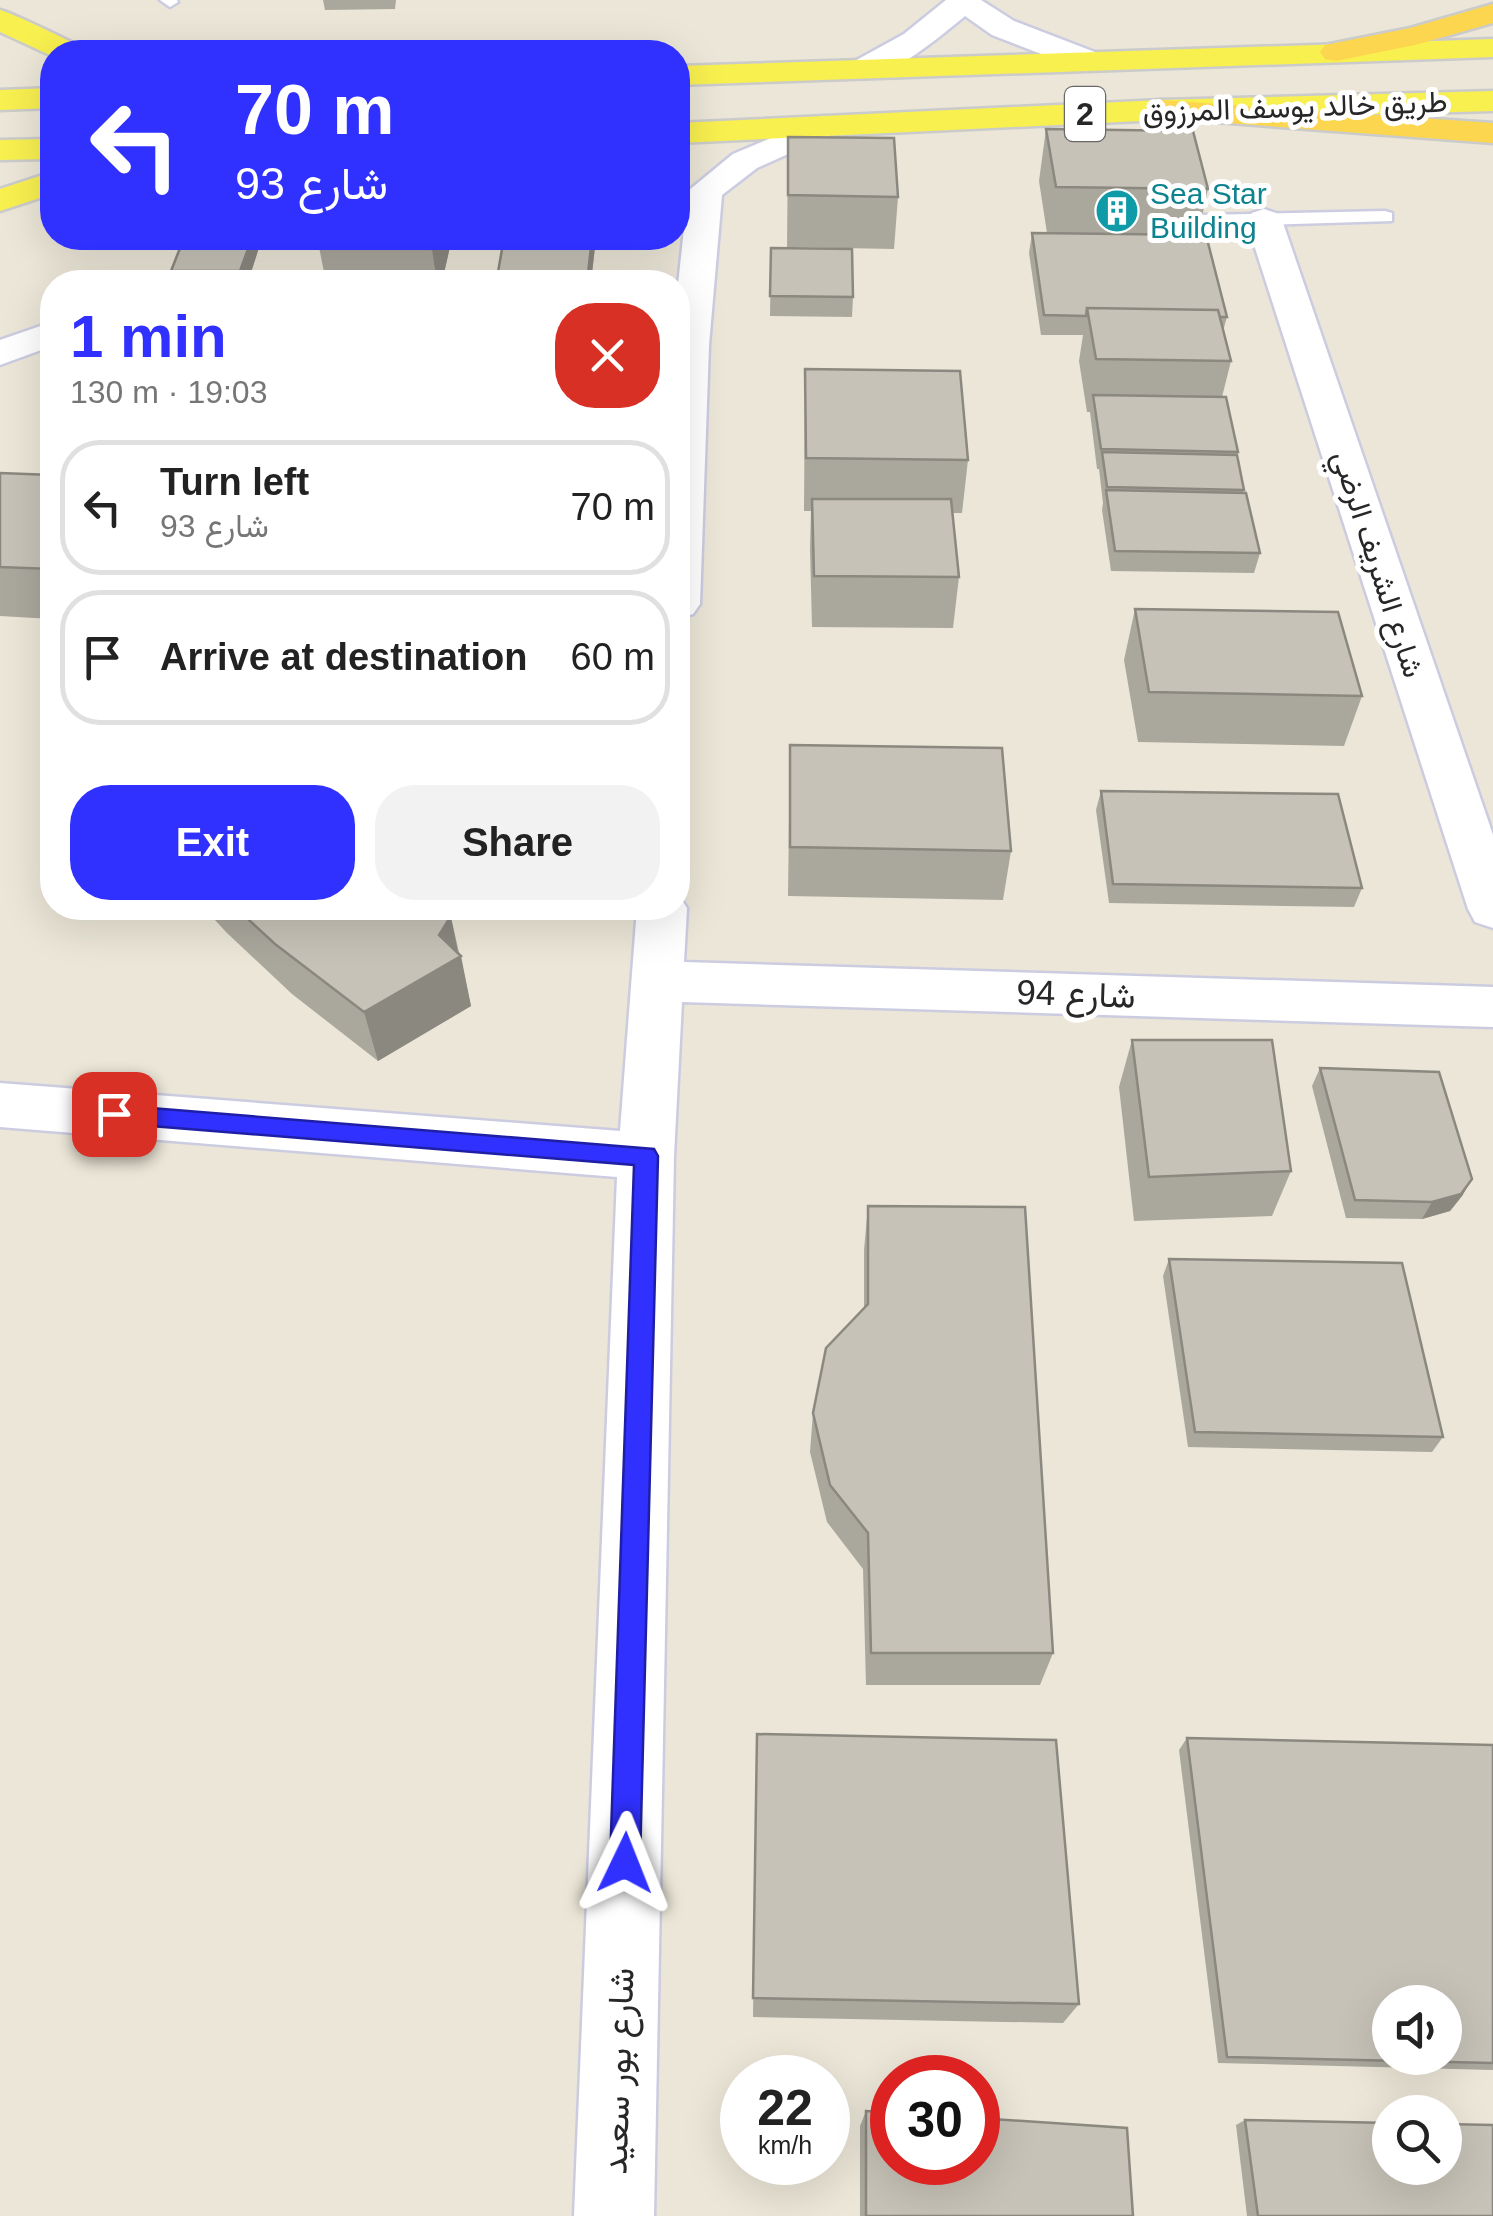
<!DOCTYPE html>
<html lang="en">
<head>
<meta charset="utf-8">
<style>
	body { margin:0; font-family:Helvetica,Vazirmatn,sans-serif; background:#f2f2f2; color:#222; height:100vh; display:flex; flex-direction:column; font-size:38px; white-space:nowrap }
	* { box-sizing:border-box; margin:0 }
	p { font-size:32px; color:#767676 }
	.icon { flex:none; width:55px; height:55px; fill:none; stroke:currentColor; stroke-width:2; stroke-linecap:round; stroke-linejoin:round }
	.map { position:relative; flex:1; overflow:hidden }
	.panel { position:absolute; left:40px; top:270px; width:650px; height:650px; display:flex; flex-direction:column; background:#fff; border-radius:40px; box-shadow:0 10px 40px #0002 }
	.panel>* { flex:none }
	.banner { position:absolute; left:40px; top:40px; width:650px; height:210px; border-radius:40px; box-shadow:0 10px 40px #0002; background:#3030ff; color:#fff; overflow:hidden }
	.buttons { position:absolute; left:1372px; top:1985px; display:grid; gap:20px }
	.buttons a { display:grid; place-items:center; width:90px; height:90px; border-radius:50%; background:#fff; box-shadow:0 10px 40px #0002; font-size:50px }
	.speed { position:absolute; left:720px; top:2055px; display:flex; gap:20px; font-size:50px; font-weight:700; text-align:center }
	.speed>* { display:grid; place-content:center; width:130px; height:130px; border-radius:50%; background:#fff; box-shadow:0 10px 40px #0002; line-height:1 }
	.speed small { font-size:25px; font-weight:400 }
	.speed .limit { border:15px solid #d22; background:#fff; color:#111 }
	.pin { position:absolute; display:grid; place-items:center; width:85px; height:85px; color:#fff; margin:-42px; border-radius:20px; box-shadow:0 5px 15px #0006 }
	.me { position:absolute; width:110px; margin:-55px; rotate:2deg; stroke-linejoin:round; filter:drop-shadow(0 0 8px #0008) }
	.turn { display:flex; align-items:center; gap:35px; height:210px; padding:0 30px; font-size:45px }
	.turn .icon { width:130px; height:130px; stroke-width:2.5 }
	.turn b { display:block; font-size:70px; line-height:85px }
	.round { display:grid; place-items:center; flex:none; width:105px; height:105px; border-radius:40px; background:#f2f2f2 }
	.headline { display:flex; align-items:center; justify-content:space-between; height:170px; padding:0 30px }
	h1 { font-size:60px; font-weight:800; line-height:75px; color:#3030ff }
	.cta { display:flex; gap:20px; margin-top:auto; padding:20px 30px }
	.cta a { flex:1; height:115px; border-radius:40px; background:#3030ff; color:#fff; font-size:40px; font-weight:800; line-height:115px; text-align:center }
	.cta a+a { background:#f2f2f2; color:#222 }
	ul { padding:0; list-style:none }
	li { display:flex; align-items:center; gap:30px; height:135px; margin:0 20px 15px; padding:0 10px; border:5px solid #e0e0e0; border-radius:40px }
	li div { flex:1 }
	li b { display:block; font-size:38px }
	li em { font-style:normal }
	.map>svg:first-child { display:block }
</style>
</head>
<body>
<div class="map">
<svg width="1493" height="2216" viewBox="0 0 1493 2216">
	<rect width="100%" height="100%" fill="#ebe6d7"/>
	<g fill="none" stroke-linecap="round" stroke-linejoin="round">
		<defs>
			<path id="service" d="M 160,0 L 177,0 L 178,2 L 170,7 Z
				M 1385,211 L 1392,213 L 1392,221 L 1203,227 L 1193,221 L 1203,215 Z"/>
			<path id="minor" d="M 946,0 L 981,0 L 1014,21 L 1100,54 L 1105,61 L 1100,68 L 1078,68 L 992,35 L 965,16 C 939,37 886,84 853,76 L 848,69 L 853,62 L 904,34 Z
				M 823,116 L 835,119 L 840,126 L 835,133 L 757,168 L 722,195 L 709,345 L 700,604 L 693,614 L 678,618 L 678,285 L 688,191 L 733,154 Z
				M 1264,209 L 1276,213 L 1282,220 L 1493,835 L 1493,928 L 1475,922 L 1468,909 L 1246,220 L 1252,213 Z
				M 52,322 L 52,346 L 0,365 L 0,340 Z
				M 678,894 L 687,908 L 684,962 L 1493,987 L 1493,1027 L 682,1002 L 674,1156 L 654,2216 L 574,2216 L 617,1177 L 0,1127 L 0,1083 L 620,1131 L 637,908 L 678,908 Z"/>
			<path id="primary" d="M 0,10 C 10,12 84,47 88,52 L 52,52 L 52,56 L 0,32 Z
				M 1493,39 L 1493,57 L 678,85 L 678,66 Z
				M 52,88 L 52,108 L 0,110 L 0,90 Z
				M 1493,91 L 1493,111 L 1161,120 L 678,143 L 678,123 L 1161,100 Z
				M 52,139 L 52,159 L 0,160 L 0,140 Z
				M 52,172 L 52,194 L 0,211 L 0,189 Z"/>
			<path id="trunk" d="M 1493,4 L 1493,23 L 1415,45 L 1336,61 L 1325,59 L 1320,52 L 1325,45 L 1410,28 Z
				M 1161,100 L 1493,123 L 1493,143 L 1149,117 L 1145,110 L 1149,103 Z"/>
		</defs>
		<use href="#service" stroke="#cccce1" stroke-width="5"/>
		<use href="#minor" stroke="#cccce1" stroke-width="5"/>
		<use href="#primary" stroke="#cbcbcb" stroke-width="5"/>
		<use href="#trunk" stroke="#cbcbcb" stroke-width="5"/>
		<use href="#service" fill="#fff" fill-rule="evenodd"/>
		<use href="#minor" fill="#fff" fill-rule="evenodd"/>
		<use href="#primary" fill="#f8f04f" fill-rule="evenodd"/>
		<use href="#trunk" fill="#fcd64e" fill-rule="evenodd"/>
	</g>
	<path fill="#aaa79d" d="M 323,0 L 396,0 L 395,9 L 325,10 Z
		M 1046,129 L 1208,189 L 1198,235 L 1227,317 L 1223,331 L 1231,361 L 1222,397 L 1238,452 L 1237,456 L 1244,490 L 1243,493 L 1260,553 L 1254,573 L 1111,571 L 1102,510 L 1103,503 L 1099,469 L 1097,469 L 1090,412 L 1087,412 L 1079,361 L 1083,335 L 1041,335 L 1029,253 L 1032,233 L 1047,233 L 1039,181 Z
		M 788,137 L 898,197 L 894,249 L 787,247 Z
		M 184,238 L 262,238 L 248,282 L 174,282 L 171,271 Z
		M 322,238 L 452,238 L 442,282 L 326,282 L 319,247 Z
		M 504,238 L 596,238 L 591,282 L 499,282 L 498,272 Z
		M 771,248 L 853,297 L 852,317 L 770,316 Z
		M 805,369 L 968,460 L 962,513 L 953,513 L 959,577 L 953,628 L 812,627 L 810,549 L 811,511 L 804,511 Z
		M 0,473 L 52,475 L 52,619 L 0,616 Z
		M 1135,609 L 1362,696 L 1344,746 L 1138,742 L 1124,660 Z
		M 790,745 L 1011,851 L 1003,900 L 788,896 Z
		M 1101,791 L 1362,888 L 1354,907 L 1109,903 L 1096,810 Z
		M 204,908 L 449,908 L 471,1006 L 378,1061 L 292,994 L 226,932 Z
		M 1132,1040 L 1291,1171 L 1272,1216 L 1134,1221 L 1119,1087 Z
		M 1320,1068 L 1472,1179 L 1462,1196 L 1450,1211 L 1422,1219 L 1346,1218 L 1312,1086 Z
		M 868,1206 L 1053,1653 L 1040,1685 L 866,1685 L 863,1569 L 827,1522 L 810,1452 L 813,1413 L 864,1309 L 864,1250 Z
		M 1169,1259 L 1443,1437 L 1432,1452 L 1188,1447 L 1163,1276 Z
		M 757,1734 L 1079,2004 L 1063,2023 L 753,2017 Z
		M 1187,1738 L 1493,1745 L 1493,2070 L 1218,2063 L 1179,1750 Z
		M 866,2111 L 1133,2216 L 860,2216 L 860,2126 Z
		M 1245,2120 L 1493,2216 L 1247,2216 L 1236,2125 Z"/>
	<path fill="#8b8880" d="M 252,238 L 262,238 L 248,282 L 243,282 L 240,271 Z
		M 434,238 L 452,238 L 442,282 L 437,282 L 432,249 Z
		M 592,238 L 596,238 L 591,282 L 588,282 L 588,274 Z
		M 449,908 L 459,957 L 461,956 L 471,1006 L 378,1061 L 364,1012 L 439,935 Z
		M 1472,1179 L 1462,1196 L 1450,1211 L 1422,1219 L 1432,1202 Z"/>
	<path fill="#c6c2b7" stroke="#8b8880" stroke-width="2.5" fill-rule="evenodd" d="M 1046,129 L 1193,131 L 1208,189 L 1056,187 Z
		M 788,137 L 894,138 L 898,197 L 788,195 Z
		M 1032,233 L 1206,235 L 1227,317 L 1220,317 L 1218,310 L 1087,308 L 1086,316 L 1044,315 Z
		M 184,238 L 252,238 L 240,271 L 171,271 Z
		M 322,238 L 434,238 L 432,249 L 319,247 Z
		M 504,238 L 592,238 L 588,274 L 498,272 Z
		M 771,248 L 852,249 L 853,297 L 770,296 Z
		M 1087,308 L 1218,310 L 1231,361 L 1096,359 Z
		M 805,369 L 960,371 L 968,460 L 806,458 Z
		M 1093,395 L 1226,397 L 1238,452 L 1101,449 Z
		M 1102,452 L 1237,455 L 1244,490 L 1107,487 Z
		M 0,473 L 52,475 L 52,569 L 0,567 Z
		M 1106,490 L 1246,493 L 1260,553 L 1115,551 Z
		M 812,499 L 951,499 L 959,577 L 814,576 Z
		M 1135,609 L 1338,612 L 1362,696 L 1149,692 Z
		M 790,745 L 1002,748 L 1011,851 L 790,847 Z
		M 1101,791 L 1338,794 L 1362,888 L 1113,884 Z
		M 236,908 L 449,908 L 451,916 L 439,935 L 461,956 L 364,1012 L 275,944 Z
		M 1132,1040 L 1272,1040 L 1291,1171 L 1149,1177 Z
		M 1320,1068 L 1439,1072 L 1472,1179 L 1461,1194 L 1432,1202 L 1355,1200 Z
		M 868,1206 L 1025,1207 L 1053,1653 L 871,1653 L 868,1533 L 830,1485 L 813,1413 L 826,1348 L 868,1304 Z
		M 1169,1259 L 1402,1263 L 1443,1437 L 1195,1432 Z
		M 757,1734 L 1056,1740 L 1079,2004 L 753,1998 Z
		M 1187,1738 L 1493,1745 L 1493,2063 L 1227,2057 ZM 1390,2002 L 1445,2002 L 1445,2058 L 1390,2058 Z
		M 866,2111 L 892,2113 L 892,2162 L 978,2162 L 978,2118 L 1127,2128 L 1133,2216 L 866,2216 Z
		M 1245,2120 L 1390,2123 L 1390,2168 L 1445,2168 L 1445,2124 L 1493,2125 L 1493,2216 L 1258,2216 Z"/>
	<path fill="#3030ff" stroke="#1f1fa6" stroke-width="2.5" d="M 114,1105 L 654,1149 L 658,1156 L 640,1863 L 635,1873 L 625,1878 L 614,1873 L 610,1863 L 634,1165 L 114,1123 L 103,1114 Z"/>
	<defs>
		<symbol id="building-disc" viewBox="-11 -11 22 22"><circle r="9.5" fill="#0f9aa8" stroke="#fff"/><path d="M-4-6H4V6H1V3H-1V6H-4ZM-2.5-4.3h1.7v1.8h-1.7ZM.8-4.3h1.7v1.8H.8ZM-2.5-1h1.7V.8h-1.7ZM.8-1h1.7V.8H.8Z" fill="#fff"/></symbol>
	</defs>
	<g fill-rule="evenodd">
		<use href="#building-disc" x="1092" y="186" width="50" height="50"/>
	</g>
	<g text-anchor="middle" stroke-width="10" stroke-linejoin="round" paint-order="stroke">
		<g font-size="30" fill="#272727" stroke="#fff">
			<text transform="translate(1295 107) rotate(-2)" y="10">طريق خالد يوسف المرزوق</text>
			<text transform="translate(1378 564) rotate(72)" y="10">شارع الشريف الرضي</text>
		</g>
		<g font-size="30" fill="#0d838f" stroke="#fff" text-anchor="start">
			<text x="1150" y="204">Sea Star<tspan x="1150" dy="34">Building</tspan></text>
		</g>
		<rect fill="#fff" stroke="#686868" stroke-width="2.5" x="1065" y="87" width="40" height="54" rx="8"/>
		<g font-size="32" font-weight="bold" fill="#272727">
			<text x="1085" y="125">2</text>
		</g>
		<g font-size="35" fill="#272727" stroke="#fff">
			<text transform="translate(1076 994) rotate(2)" y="12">شارع 94</text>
			<text transform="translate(618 2071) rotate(-88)" y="12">شارع بور سعيد</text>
		</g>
	</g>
</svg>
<div class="buttons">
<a><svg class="icon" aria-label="sound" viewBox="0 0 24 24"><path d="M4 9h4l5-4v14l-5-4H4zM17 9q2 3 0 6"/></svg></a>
<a><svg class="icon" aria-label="search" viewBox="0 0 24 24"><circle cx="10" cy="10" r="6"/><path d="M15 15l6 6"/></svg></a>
</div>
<div class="speed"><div>22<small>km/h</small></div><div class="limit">30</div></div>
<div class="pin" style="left:114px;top:1114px;background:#d93025"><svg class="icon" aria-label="arrive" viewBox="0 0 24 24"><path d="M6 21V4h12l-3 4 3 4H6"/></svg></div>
<svg class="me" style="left:625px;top:1863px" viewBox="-20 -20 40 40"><path d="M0-17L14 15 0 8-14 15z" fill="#3030ff" stroke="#fff" stroke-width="4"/></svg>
<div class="banner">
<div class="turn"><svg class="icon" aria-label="left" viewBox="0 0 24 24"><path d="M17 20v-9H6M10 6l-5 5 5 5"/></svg><div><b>70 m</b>شارع 93</div></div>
</div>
<section class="panel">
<div class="headline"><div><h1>1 min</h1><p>130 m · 19:03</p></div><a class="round" style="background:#d93025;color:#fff"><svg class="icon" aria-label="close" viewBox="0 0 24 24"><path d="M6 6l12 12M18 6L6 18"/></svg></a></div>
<ul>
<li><svg class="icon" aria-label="left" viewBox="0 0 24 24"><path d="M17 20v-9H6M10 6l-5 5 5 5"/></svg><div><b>Turn left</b><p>شارع 93</p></div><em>70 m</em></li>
<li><svg class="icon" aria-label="arrive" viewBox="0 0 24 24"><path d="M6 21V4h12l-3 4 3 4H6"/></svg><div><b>Arrive at destination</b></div><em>60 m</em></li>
</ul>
<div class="cta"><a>Exit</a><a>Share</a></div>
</section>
</div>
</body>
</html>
